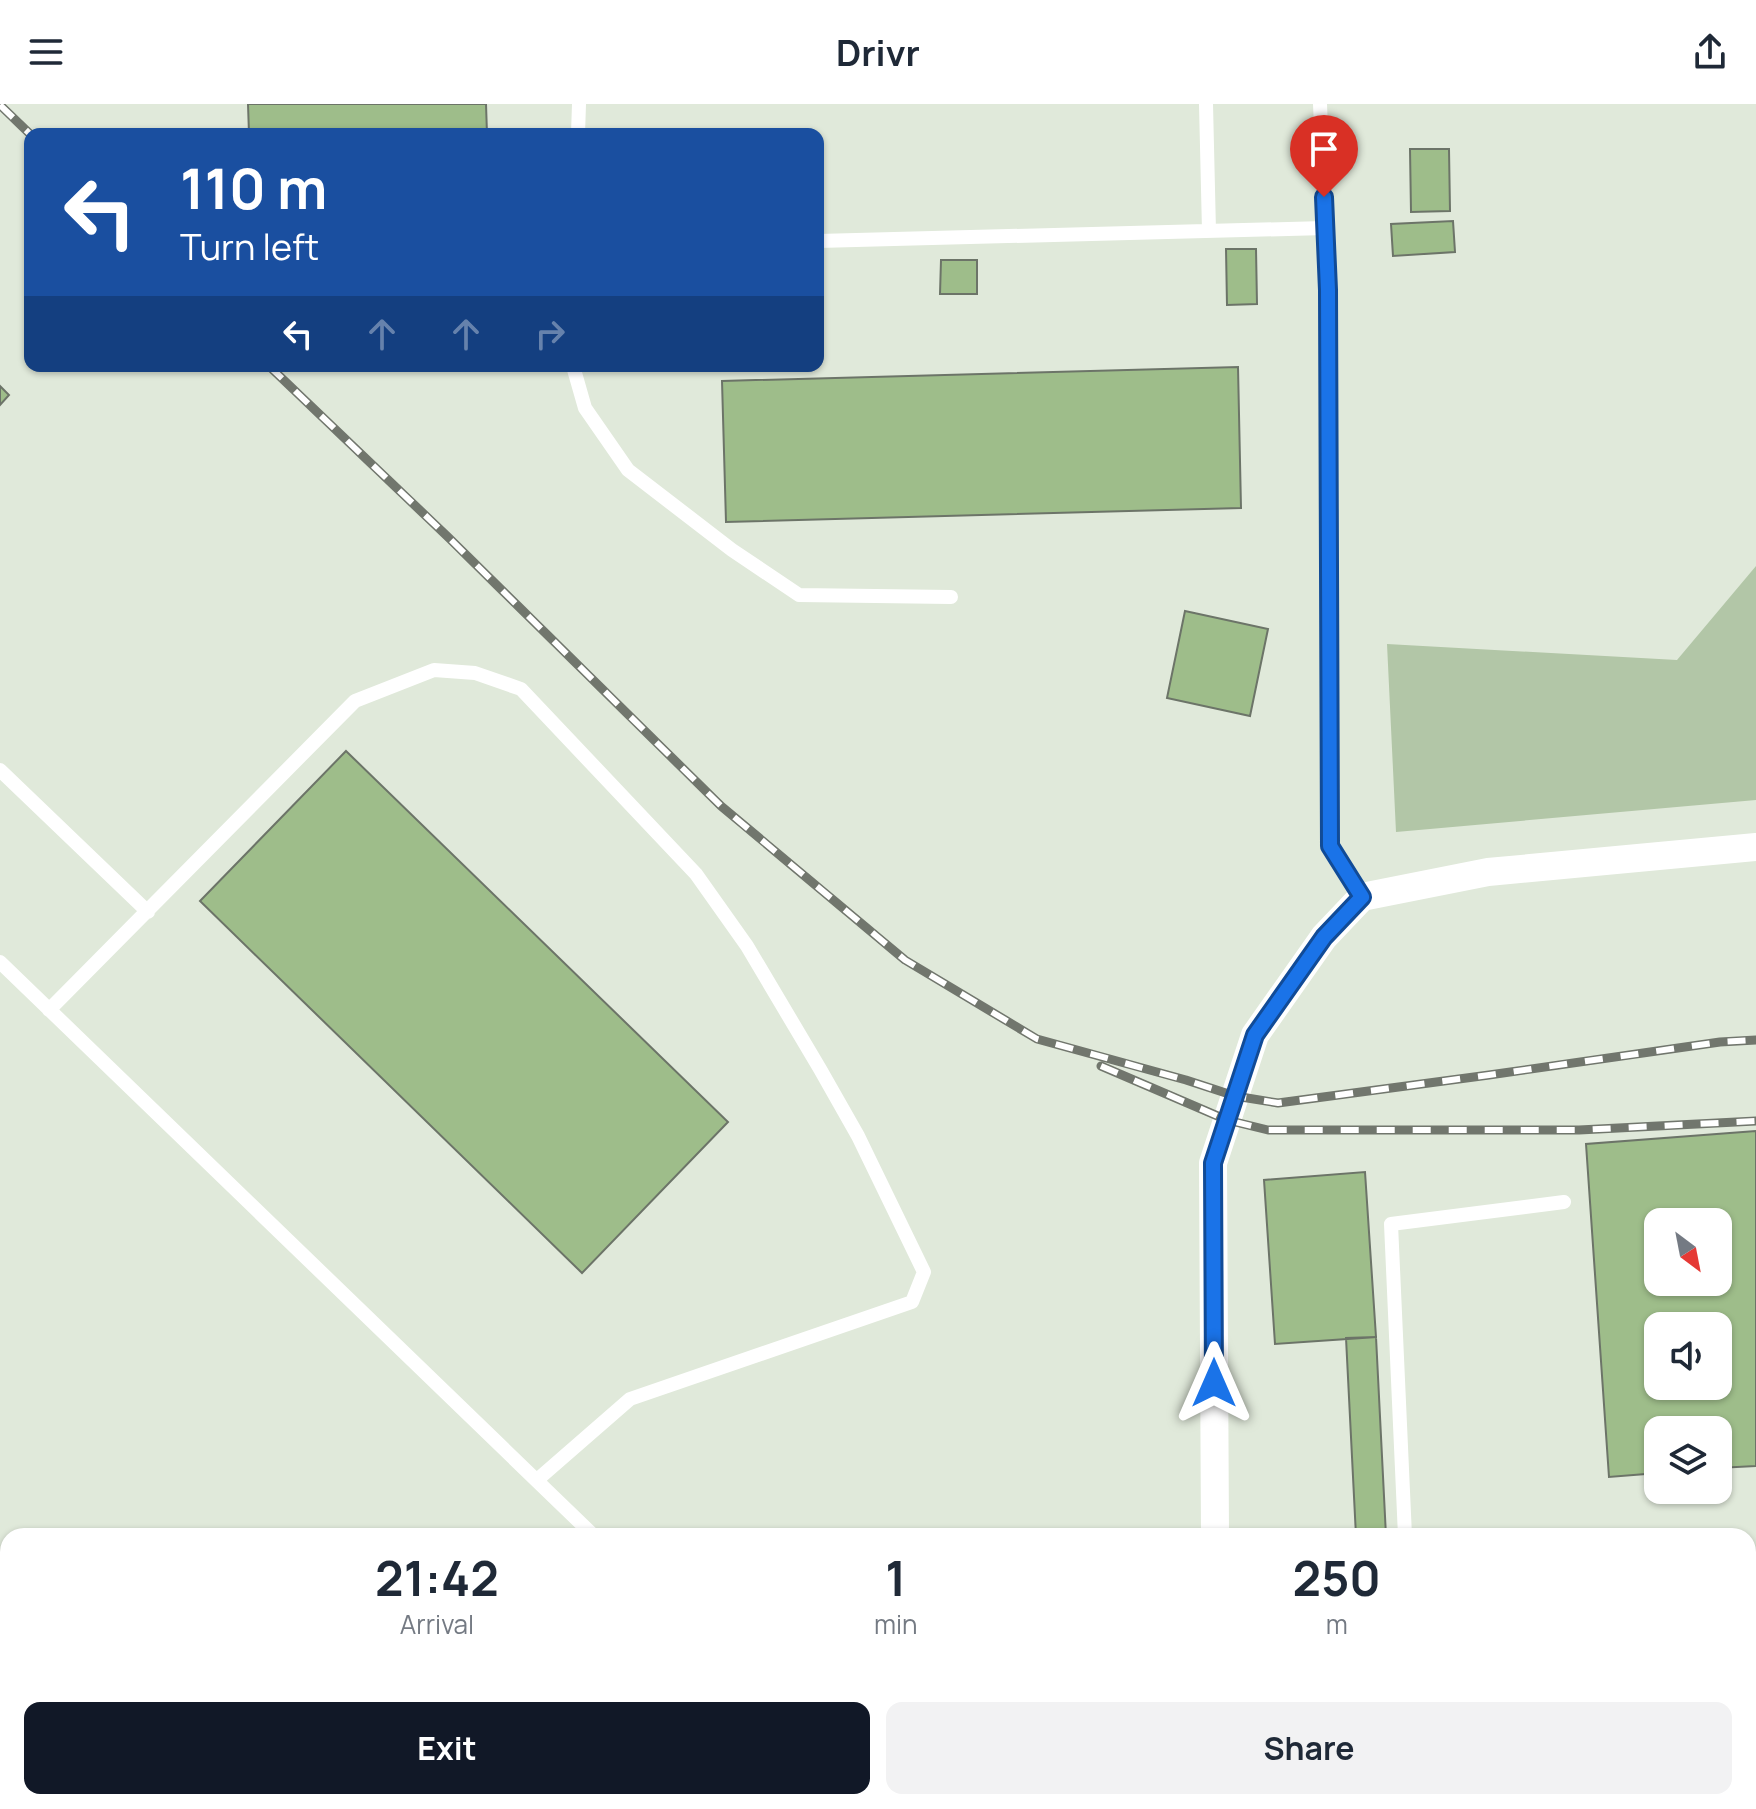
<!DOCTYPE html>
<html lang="en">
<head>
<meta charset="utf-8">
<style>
	body { margin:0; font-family:Manrope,sans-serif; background:#f2f2f3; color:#1f2937; height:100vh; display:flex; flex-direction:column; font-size:30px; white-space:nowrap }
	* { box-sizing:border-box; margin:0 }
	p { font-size:26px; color:#747a83 }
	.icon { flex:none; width:44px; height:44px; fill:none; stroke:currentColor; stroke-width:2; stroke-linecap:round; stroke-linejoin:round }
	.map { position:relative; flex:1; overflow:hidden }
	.details { position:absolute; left:0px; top:1424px; width:1756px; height:282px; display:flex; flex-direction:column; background:#fff; border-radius:24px 24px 0 0; box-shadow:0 2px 6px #0004 }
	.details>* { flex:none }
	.top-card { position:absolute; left:24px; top:24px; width:800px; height:244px; border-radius:16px; box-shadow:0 2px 6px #0004; background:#1a4fa0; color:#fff; overflow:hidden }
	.needle { width:52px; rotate:148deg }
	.fabs { position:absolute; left:1644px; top:1104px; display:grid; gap:16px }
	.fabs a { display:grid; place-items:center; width:88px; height:88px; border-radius:16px; background:#fff; box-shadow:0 2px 6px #0004; font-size:40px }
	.pin { position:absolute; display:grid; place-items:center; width:68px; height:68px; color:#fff; margin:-82px -34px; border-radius:50% 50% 50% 0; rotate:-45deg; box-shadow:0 0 8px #0007 }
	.pin .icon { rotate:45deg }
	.me { position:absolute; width:88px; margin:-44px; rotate:0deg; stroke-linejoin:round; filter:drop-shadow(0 0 6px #0008) }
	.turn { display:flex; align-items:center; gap:28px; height:168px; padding:0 24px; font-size:36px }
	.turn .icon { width:104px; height:104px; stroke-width:2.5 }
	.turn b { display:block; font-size:56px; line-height:68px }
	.lanes { display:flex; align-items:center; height:76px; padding:0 24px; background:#0003; justify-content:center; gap:40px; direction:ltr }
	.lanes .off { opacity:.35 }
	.eta { display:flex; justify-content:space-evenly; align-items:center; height:136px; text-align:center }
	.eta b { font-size:48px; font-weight:700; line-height:56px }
	.action { display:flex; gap:16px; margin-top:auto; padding:16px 24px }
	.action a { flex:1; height:92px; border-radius:16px; background:#111827; color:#fff; font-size:32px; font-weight:700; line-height:92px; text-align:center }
	.action a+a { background:#f2f2f3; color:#1f2937 }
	header { display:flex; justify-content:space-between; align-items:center; height:104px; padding:0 24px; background:#fff; font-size:36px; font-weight:700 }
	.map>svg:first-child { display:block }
</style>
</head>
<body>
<header><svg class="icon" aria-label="menu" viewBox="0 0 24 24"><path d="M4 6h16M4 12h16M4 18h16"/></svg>Drivr<svg class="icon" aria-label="share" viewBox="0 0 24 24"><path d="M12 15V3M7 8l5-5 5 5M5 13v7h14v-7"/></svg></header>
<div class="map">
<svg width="1756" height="1705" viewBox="0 0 1756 1705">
	<rect width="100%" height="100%" fill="#e0e9da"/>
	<path fill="#b2c6a7" d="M 1756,462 L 1756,696 L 1396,728 L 1387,540 L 1677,556 Z"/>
	<path fill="#9ebd8a" stroke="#6c7468" stroke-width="2" fill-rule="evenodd" d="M 248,0 L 486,0 L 487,30 L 249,30 Z
		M 1410,45 L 1449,45 L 1450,107 L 1411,108 Z
		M 1453,117 L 1455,148 L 1393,152 L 1391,120 Z
		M 1226,145 L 1256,145 L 1257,200 L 1227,201 Z
		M 941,156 L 977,156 L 977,190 L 940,190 Z
		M 1238,263 L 1241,404 L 726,418 L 722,277 Z
		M 0,282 L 9,291 L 0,301 Z
		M 1185,507 L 1268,525 L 1250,612 L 1167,594 Z
		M 346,647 L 728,1018 L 582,1169 L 200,797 Z
		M 1756,1027 L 1756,1362 L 1718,1364 L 1718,1326 L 1658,1326 L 1658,1369 L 1609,1373 L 1586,1040 ZM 1658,1118 L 1718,1118 L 1718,1178 L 1658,1178 ZM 1658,1222 L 1718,1222 L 1718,1282 L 1658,1282 Z
		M 1365,1068 L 1376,1233 L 1275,1240 L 1264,1076 Z
		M 1376,1233 L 1386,1432 L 1356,1432 L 1346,1234 Z
		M 1369,1698 L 1399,1698 L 1399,1705 L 1369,1705 Z"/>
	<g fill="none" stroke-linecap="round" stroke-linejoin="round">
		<path stroke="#fff" stroke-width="14" d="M 1206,0 L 1209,127
			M 1320,0 L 1328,186 L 1330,742 L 1362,793
			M 578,30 L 579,0
			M 818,137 L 1325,124
			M 573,262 L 585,304 L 628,366 L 732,446 L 799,491 L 951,493
			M 0,666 L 148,808
			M 0,858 L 594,1432
			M 49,906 L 355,597 L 434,566 L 475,569 L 521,585 L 696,770 L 747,842 L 820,965 L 858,1032 L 924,1168 L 912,1198 L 630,1295 L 537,1376
			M 1405,1432 L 1391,1120 L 1564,1098
			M 869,1698 L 876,1705
			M 1417,1698 L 1417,1705"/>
		<path stroke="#fff" stroke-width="28" d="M 1215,1432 L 1213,1059 L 1255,931 L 1324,833 L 1362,793 L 1488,768 L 1756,743
			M 1220,1698 L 1220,1705"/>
		<defs>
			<path id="rail" d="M 0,1 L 30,30
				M 269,262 L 449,434 L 721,702 L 905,856 L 1037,935 L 1186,976 L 1235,992 L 1278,999 L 1489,971 L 1720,938 L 1756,936
				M 1101,962 L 1227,1016 L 1268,1026 L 1579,1026 L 1756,1017"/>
		</defs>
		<use href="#rail" stroke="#71766d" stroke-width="9"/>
		<use href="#rail" stroke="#fff" stroke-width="6" stroke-dasharray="18" stroke-linecap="butt"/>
	</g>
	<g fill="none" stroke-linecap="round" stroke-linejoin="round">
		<defs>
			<path id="route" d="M 1214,1279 L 1213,1059 L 1255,931 L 1324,833 L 1362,793 L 1330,742 L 1328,186 L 1324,93"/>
		</defs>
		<use href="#route" stroke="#114b97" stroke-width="20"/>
		<use href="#route" stroke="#1a73e8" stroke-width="14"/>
	</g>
</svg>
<div class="fabs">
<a><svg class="needle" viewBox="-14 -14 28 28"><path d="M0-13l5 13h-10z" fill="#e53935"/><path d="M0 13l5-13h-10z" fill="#747a83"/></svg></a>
<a><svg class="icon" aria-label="sound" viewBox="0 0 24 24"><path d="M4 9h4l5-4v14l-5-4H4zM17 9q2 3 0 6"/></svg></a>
<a><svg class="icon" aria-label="layers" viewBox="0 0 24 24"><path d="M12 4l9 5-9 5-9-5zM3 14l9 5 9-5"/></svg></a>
</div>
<div class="pin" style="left:1324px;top:93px;background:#d93025"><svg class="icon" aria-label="arrive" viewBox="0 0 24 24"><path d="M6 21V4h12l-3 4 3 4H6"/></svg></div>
<svg class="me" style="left:1214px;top:1279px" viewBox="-20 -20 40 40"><path d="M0-17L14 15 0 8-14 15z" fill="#1a73e8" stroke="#fff" stroke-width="4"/></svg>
<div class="top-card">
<div class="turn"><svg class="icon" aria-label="left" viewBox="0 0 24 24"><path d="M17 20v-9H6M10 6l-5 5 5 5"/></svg><div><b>110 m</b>Turn left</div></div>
<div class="lanes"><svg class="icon" aria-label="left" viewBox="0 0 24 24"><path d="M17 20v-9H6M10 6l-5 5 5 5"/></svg><svg class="icon off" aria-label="ahead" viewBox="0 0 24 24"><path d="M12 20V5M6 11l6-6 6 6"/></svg><svg class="icon off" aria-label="ahead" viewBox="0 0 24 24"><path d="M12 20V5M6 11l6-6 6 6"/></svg><svg class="icon off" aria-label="right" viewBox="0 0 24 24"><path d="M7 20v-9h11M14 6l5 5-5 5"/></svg></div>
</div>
<section class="details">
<div class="eta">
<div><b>21:42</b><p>Arrival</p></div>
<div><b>1</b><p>min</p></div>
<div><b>250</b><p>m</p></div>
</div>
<div class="action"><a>Exit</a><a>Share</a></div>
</section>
</div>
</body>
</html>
